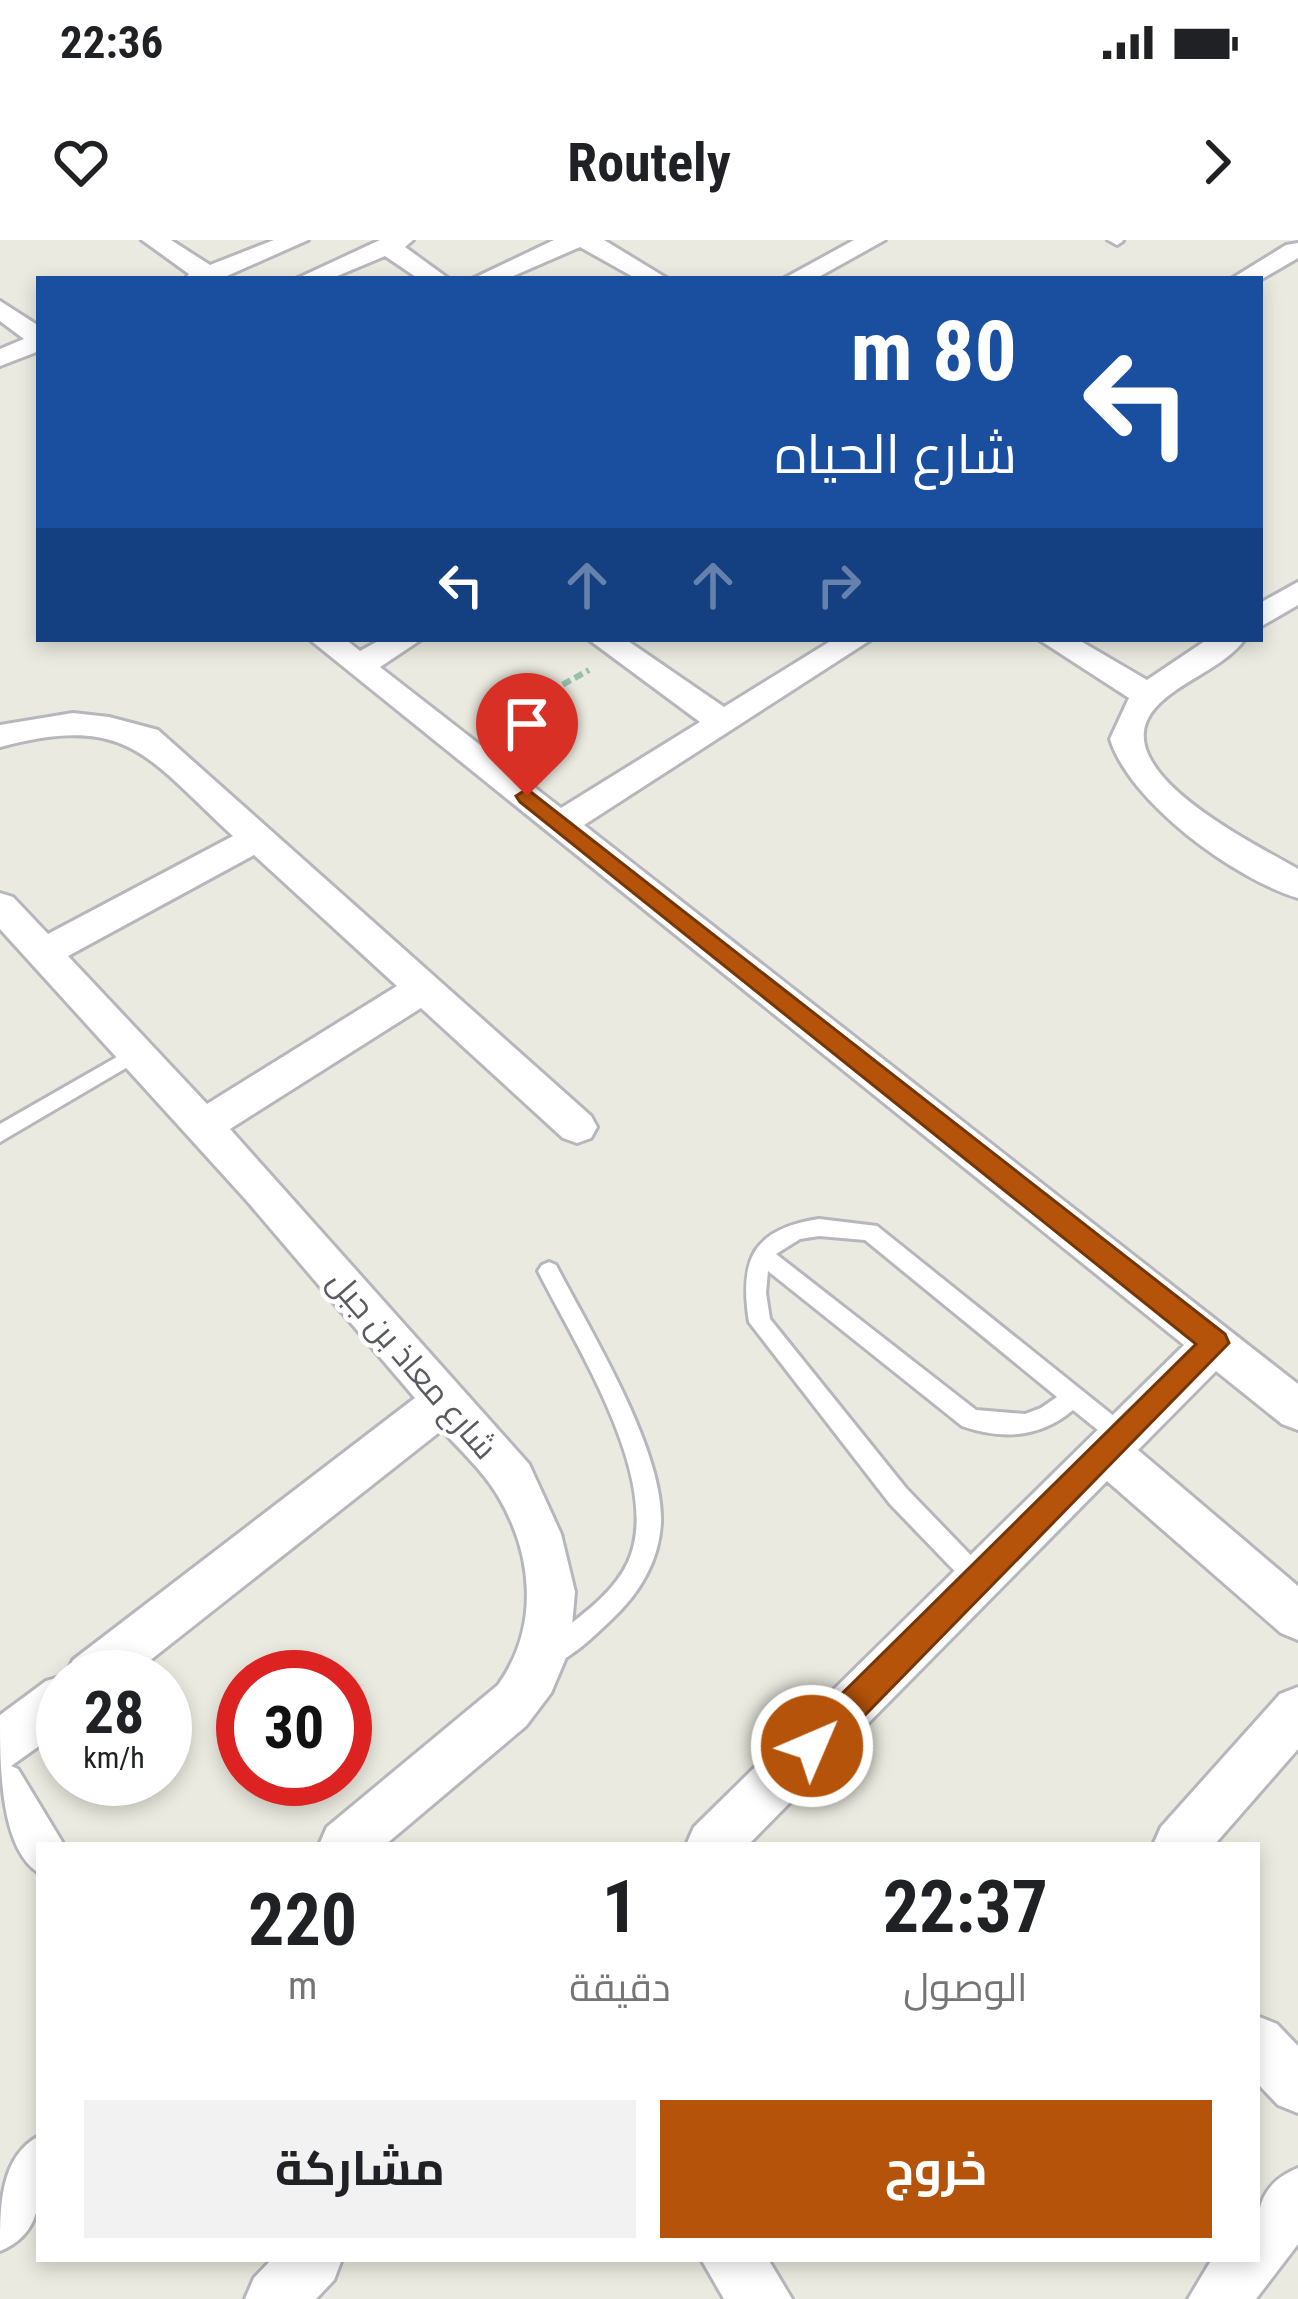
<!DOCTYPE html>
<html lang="ar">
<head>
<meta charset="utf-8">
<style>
	body { margin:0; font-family:"Roboto Condensed",Cairo,sans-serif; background:#f2f2f2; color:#202124; direction:rtl; height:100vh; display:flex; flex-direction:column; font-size:45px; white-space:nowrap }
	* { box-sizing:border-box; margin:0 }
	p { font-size:39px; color:#757577 }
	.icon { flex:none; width:66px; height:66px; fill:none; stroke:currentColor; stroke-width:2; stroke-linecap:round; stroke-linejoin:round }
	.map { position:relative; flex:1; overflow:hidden; direction:ltr }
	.sheet { position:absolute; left:36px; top:1602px; width:1224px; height:420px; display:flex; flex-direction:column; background:#fff; border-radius:0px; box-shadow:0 6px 18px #0003; direction:rtl }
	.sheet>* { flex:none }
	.banner { position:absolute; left:36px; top:36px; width:1227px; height:366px; border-radius:0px; box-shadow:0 6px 18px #0003; direction:rtl; background:#1a4fa0; color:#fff; overflow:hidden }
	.speed { position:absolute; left:36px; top:1410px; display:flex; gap:24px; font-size:60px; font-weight:700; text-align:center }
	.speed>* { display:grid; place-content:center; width:156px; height:156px; border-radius:50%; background:#fff; box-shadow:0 6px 18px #0003; line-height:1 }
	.speed small { font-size:30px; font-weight:400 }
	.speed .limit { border:18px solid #d22; background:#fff; color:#111 }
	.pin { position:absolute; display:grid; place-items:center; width:102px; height:102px; color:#fff; margin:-123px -51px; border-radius:50% 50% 50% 0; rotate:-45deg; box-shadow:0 0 12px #0007 }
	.pin .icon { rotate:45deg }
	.me { position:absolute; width:132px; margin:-66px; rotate:45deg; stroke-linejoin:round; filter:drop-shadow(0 0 9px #0008) }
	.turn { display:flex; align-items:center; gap:42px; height:252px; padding:0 48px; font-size:54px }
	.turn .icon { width:156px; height:156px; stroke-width:2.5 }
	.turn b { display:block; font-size:84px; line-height:102px }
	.lanes { display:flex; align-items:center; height:114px; padding:0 48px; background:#0003; justify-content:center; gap:60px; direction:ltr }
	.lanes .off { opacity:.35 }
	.eta { display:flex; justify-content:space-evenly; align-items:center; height:204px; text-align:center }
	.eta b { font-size:72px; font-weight:700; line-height:84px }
	.action { display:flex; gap:24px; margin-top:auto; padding:24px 48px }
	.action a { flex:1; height:138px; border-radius:0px; background:#b45309; color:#fff; font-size:48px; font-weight:700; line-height:138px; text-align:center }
	.action a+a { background:#f2f2f2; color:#202124 }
	.status { display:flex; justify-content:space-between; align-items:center; height:84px; padding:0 60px; background:#fff; direction:ltr }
	.status svg { height:33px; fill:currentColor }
	header { display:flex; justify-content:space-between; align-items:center; height:156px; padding:0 48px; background:#fff; font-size:54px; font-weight:700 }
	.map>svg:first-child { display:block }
</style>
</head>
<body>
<div class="status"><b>22:36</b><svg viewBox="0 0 49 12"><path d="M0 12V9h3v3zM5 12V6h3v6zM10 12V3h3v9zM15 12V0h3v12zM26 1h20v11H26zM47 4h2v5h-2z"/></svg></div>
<header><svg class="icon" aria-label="forward" viewBox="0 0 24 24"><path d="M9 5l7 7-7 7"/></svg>Routely<svg class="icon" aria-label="heart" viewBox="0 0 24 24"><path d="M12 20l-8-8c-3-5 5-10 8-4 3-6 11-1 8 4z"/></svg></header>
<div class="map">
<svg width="1298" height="2059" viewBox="0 0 1298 2059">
	<rect width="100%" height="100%" fill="#ebeae0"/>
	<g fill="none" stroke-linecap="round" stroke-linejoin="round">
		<defs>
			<path id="service" d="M 1108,0 L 1122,0 L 1123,1 L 1117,5 Z
				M 136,806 L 146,813 L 143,818 L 0,902 L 0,884 Z
				M 819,979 L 877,986 L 1130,1189 L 1133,1196 L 1130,1203 L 1122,1206 L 1114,1203 L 1073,1170 C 1040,1198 1002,1200 962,1186 L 768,1031 L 766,1053 L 770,1079 L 906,1248 L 987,1332 L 991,1340 L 987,1348 L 979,1351 L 971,1348 L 890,1264 L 749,1082 C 739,1019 753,989 819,979 ZM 819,996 L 865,1000 L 1057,1157 L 1041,1168 L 1025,1174 L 976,1170 L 776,1014 L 800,999 Z
				M 549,1022 L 556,1025 C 590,1091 664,1209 661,1283 C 659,1321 639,1354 611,1380 C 594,1396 574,1416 552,1425 L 543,1421 L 540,1413 L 543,1405 C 573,1381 612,1357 628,1322 C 665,1242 574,1103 538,1031 L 542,1025 Z"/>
			<path id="minor" d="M 142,0 L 171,0 L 210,25 L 274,0 L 308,0 L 220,39 L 185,39 L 189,34 Z
				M 380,0 L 413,0 L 405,7 L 449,39 L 419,39 L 385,16 L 330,39 L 296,39 Z
				M 554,0 L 604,0 L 668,39 L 637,39 L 580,7 L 506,39 L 472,39 Z
				M 854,0 L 885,0 L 815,39 L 783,39 Z
				M 1298,3 L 1298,18 L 1260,40 L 1231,39 L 1286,5 Z
				M 0,61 L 39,86 L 39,111 L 0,126 L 0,109 L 24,99 L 0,81 Z
				M 1298,342 L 1298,365 L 1260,387 L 1260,363 Z
				M 309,399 L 345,399 L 360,411 L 382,399 L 422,399 L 380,427 L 561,568 L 700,482 L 588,399 L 625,399 L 724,467 L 834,399 L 872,399 L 584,585 L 1298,1144 L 1298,1190 L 1282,1184 L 1216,1131 L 1138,1210 L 1298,1346 L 1298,1400 L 1281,1393 L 1107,1241 L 748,1605 L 686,1605 L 694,1587 L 1184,1105 Z
				M 1038,399 L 1077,399 L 1147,440 L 1208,399 L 1245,399 C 1224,428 1181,440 1156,467 C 1099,529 1257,605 1298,629 L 1298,658 C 1235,639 1130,563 1110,499 L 1129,458 Z
				M 73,473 L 109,477 L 158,490 L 591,876 L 597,887 L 591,898 L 577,903 L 563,898 L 421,768 L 230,889 L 529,1224 L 561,1294 L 575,1352 L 570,1408 L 551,1453 L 526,1486 L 385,1605 L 319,1605 L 327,1587 L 498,1445 C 539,1388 534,1316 498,1256 C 484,1232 461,1211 442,1190 L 129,1437 L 63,1437 L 63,1489 L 11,1526 L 18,1529 L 64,1605 L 39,1605 L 39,1633 C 0,1609 0,1526 0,1475 L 46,1441 L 66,1435 L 73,1420 L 415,1158 L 247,961 L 0,689 L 0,653 L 13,657 L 48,694 L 233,596 C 146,516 128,473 0,507 L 0,485 ZM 254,615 L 397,746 L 207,864 L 68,716 Z
				M 1298,1447 L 1298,1509 L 1214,1605 L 1153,1605 L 1161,1587 L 1280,1454 Z
				M 1257,1776 L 1277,1784 L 1298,1806 L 1298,1873 L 1278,1865 L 1257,1843 Z
				M 39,1896 C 39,1942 50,1991 0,2011 C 0,1965 0,1917 39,1896 Z
				M 1298,1928 L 1298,2004 L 1256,2059 L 1188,2059 L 1212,2019 L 1257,2019 C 1257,1977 1254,1946 1298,1928 Z
				M 272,2019 L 342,2019 L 334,2040 L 316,2059 L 245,2059 L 254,2038 Z
				M 701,2019 L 768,2019 L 792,2059 L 724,2059 Z"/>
		</defs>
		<use href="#service" stroke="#b6b7bc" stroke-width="6"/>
		<use href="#minor" stroke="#b6b7bc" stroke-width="6"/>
		<path stroke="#98c1a8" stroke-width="6" stroke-dasharray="9 4.5" stroke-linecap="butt" d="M 492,484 L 589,430"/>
		<use href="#service" fill="#fff" fill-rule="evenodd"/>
		<use href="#minor" fill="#fff" fill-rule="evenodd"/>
	</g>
	<path fill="#b45309" stroke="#753606" stroke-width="3" d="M 527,549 L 1225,1094 L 1229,1103 L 824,1517 L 812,1522 L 801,1517 L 796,1506 L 801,1494 L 1196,1104 L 520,562 L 516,556 Z"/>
	<g text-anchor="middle" stroke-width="9" stroke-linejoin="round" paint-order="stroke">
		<g font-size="33" fill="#595b60" stroke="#fff">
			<text transform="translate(413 1124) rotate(49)" y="12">شارع معاذ بن جبل</text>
		</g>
	</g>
</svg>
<div class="speed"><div>28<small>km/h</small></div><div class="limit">30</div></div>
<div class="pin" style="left:527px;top:556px;background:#d93025"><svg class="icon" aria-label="arrive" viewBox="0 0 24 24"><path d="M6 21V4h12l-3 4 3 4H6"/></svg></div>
<svg class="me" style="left:812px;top:1506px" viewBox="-20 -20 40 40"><circle r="17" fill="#b45309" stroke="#fff" stroke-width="3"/><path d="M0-11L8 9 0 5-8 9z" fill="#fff"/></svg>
<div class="banner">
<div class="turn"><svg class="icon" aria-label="left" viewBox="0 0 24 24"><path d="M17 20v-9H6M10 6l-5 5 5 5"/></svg><div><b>80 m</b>شارع الحياه</div></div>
<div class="lanes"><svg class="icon" aria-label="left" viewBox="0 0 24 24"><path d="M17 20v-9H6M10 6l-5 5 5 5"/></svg><svg class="icon off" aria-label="ahead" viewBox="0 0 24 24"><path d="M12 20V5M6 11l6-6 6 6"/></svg><svg class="icon off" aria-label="ahead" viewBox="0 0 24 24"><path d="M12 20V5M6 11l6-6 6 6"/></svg><svg class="icon off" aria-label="right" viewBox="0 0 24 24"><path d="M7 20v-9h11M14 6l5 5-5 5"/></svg></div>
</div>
<section class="sheet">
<div class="eta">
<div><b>22:37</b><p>الوصول</p></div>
<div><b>1</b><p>دقيقة</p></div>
<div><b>220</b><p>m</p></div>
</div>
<div class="action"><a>خروج</a><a>مشاركة</a></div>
</section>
</div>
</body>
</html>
